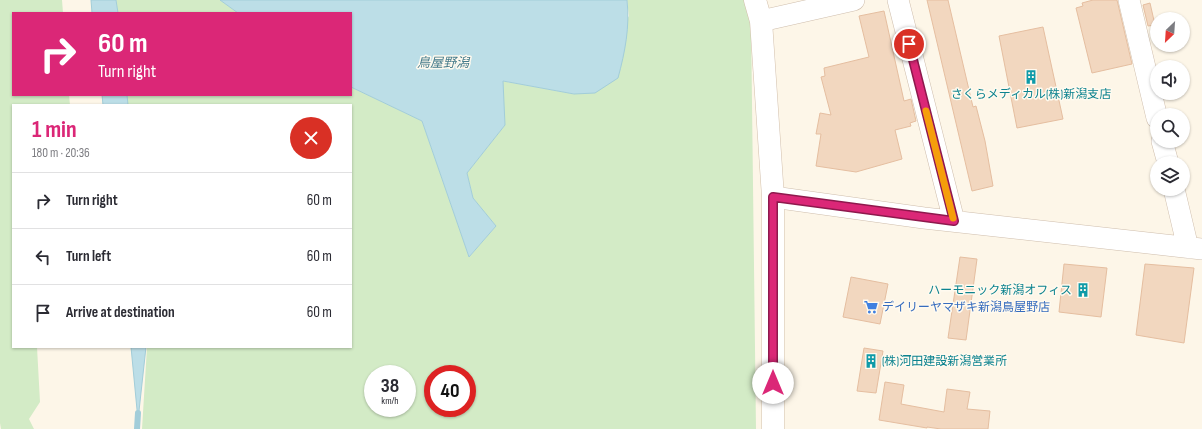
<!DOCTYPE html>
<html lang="en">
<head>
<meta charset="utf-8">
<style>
	body { margin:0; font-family:"Sofia Sans Condensed","Noto Sans JP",sans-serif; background:#f7f7f7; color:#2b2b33; height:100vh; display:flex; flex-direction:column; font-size:15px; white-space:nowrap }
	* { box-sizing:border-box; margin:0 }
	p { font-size:13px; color:#7c7c81 }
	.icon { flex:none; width:22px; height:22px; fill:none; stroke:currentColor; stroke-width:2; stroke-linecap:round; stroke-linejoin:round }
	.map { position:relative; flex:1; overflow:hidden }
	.panel { position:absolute; left:12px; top:104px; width:340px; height:244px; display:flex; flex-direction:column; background:#fff; border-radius:0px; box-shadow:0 1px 3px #0004 }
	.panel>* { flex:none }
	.guide { position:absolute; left:12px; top:12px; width:340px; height:84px; border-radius:0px; box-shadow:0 1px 3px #0004; background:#db2777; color:#fff; overflow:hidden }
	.needle { width:26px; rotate:205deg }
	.buttons { position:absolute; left:1150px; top:12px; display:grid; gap:8px }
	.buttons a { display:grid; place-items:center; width:40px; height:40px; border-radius:50%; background:#fff; box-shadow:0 1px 3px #0004; font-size:20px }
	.speed { position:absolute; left:364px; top:365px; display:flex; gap:8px; font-size:20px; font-weight:700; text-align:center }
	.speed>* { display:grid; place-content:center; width:52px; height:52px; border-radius:50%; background:#fff; box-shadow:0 1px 3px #0004; line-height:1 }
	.speed small { font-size:10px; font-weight:400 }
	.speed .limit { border:6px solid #d22; background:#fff; color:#111 }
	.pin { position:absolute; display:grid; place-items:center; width:34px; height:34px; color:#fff; margin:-17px; border:2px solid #fff; border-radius:50%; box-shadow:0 1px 4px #0007 }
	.me { position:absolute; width:44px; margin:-22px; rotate:0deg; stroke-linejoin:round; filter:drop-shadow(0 0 3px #0008) }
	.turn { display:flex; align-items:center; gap:14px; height:84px; padding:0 20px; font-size:18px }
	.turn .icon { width:52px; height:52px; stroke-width:2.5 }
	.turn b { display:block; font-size:28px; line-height:34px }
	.round { display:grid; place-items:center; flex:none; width:42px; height:42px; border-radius:21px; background:#f7f7f7 }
	.overview { display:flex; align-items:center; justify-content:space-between; height:68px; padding:0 20px }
	h1 { font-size:24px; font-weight:700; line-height:30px; color:#db2777 }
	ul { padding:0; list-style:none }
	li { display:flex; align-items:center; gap:12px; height:56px; padding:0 20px; border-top:1px solid #e1e1e2 }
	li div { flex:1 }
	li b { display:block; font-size:15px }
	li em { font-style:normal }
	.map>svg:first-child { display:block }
</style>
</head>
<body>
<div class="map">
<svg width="1202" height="429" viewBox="0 0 1202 429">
	<rect width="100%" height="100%" fill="#fdf6e8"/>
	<path fill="#d3ebc6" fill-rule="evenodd" d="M 0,0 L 62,0 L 63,13 L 13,13 L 13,95 L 69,95 L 70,105 L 13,105 L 13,347 L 37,347 L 40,402 L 29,419 L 34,429 L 1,429 L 0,423 Z
		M 116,0 L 220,0 L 238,13 L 118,13 Z
		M 627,0 L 745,0 L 751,21 L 756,429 L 142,429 L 147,347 L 351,347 L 351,105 L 128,105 L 127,95 L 351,95 L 351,87 L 422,121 L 469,257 L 496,226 L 473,198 L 467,173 L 505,125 L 502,81 L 574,94 L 629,16 ZM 373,374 L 407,374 L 407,408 L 373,408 ZM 433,374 L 467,374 L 467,408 L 433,408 Z"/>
	<path fill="#bcdee7" stroke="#a2cdd9" d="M 91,0 L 116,0 L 118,13 L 92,13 Z
		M 220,0 L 627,0 C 630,27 625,52 618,78 L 595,93 L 574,94 L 503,81 L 505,125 L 467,173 L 473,198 L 496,226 L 469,257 L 422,121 L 351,87 L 351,13 L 238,13 Z
		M 102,95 L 127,95 L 128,105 L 103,105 Z
		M 131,347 L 146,347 L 138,420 Z"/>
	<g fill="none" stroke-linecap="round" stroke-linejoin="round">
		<path stroke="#a2cdd9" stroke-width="6" d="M 137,429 L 138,413"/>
	</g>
	<path fill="#f2d7bf" stroke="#e5bea0" d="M 927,0 L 948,0 L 973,107 L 976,106 L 985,141 L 993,186 L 972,191 Z
		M 1093,0 L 1117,0 L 1132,64 L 1092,73 L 1076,8 L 1083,6 L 1082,3 Z
		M 1150,3 L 1155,25 L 1148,26 L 1143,5 Z
		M 884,11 L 904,101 L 911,99 L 916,121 L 910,123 L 911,126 L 895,130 L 902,159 L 856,172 L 816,166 L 821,134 L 816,134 L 820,113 L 831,115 L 821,77 L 825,76 L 824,68 L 869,57 L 859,16 Z
		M 1043,27 L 1063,119 L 1017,128 L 999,36 Z
		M 960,257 L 977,259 L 966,340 L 948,338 Z
		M 1064,264 L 1107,268 L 1101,317 L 1059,312 Z
		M 1145,264 L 1194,268 L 1184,343 L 1136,335 Z
		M 851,277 L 888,284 L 880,324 L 843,317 Z
		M 864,348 L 883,351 L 876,393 L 857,391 Z
		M 885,382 L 904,385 L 901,404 L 944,412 L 947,389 L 970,392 L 967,409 L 990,411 L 988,429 L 941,429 L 927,427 L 927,428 L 879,420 Z"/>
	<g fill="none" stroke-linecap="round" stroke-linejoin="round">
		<defs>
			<path id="street" d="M 898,0 L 954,221
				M 1129,0 L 1157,118
				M 761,21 L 854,0
				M 1162,141 L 1168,163
				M 1174,189 L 1188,248
				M 773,197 L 924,218 L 1202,249"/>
			<path id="secondary" d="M 755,0 L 761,21 L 773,197 L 773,429"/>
		</defs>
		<use href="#street" stroke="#cfbead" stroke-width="22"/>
		<use href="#secondary" stroke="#d2bfab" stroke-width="23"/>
		<use href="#street" stroke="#fff" stroke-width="21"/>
		<use href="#secondary" stroke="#fff" stroke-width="22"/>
	</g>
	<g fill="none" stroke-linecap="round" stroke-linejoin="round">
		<defs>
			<path id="route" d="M 773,383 L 773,197 L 954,221 L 909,44"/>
		</defs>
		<use href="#route" stroke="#8e194d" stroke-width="10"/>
		<use href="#route" stroke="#db2777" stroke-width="7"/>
		<path stroke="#f59e0b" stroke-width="7" d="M 926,111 L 953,218"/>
	</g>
	<defs>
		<symbol id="building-bare" viewBox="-9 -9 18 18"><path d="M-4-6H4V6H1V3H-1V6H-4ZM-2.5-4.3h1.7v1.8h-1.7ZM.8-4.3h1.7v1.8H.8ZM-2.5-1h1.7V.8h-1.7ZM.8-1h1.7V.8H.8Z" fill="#0f9aa8" stroke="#fffaef" stroke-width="2.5" paint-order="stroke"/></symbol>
		<symbol id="supermarket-bare" viewBox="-9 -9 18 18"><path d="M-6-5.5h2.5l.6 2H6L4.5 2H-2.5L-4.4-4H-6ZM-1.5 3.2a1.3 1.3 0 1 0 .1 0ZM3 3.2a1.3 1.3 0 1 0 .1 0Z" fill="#3f7fe0" stroke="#fffaef" stroke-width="2.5" paint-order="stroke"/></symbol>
	</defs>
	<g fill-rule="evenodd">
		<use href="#building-bare" x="1021" y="67" width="20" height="20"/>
		<use href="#building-bare" x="1073" y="280" width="20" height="20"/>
		<use href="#supermarket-bare" x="861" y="297" width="20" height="20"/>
		<use href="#building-bare" x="861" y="351" width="20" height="20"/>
	</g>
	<g text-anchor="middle" stroke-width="3" stroke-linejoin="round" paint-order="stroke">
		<g font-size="12" fill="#0d838f" stroke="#fffaef">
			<text x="1031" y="98">さくらメディカル(株)新潟支店</text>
			<text x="1072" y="294" text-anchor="end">ハーモニック新潟オフィス</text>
			<text x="882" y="365" text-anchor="start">(株)河田建設新潟営業所</text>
		</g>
		<g font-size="12" fill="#366cbe" stroke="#fffaef" text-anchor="start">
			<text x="882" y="311">デイリーヤマザキ新潟鳥屋野店</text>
		</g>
		<g font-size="13" font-style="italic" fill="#457b8b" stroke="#fffaef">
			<text x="443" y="67">鳥屋野潟</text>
		</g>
	</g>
</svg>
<div class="buttons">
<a><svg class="needle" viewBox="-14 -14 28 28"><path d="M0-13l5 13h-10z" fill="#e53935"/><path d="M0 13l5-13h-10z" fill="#7c7c81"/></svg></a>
<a><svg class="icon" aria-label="sound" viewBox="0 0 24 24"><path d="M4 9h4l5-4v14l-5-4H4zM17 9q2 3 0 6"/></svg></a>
<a><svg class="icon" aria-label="search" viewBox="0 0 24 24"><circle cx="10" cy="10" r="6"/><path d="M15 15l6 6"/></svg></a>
<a><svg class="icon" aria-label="layers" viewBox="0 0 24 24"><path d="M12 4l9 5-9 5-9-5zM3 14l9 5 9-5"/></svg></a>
</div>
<div class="speed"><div>38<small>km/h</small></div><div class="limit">40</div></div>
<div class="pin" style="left:909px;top:44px;background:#d93025"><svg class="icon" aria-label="arrive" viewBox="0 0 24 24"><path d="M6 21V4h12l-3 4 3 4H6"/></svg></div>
<svg class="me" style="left:773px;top:383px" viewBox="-20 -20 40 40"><circle r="19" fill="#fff"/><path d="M0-13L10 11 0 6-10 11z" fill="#db2777"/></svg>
<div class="guide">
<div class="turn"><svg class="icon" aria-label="right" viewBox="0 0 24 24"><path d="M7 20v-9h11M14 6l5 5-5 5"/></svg><div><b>60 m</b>Turn right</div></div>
</div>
<section class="panel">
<div class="overview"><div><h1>1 min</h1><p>180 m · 20:36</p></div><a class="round" style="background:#d93025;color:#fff"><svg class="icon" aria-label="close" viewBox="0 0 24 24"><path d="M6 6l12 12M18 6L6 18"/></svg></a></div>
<ul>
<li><svg class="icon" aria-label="right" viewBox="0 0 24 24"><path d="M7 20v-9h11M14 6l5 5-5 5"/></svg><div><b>Turn right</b></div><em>60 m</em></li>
<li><svg class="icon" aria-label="left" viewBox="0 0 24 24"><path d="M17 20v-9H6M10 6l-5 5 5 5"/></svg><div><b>Turn left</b></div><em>60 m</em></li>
<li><svg class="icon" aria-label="arrive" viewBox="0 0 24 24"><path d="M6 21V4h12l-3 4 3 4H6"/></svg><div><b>Arrive at destination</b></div><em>60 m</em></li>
</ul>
</section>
</div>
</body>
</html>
